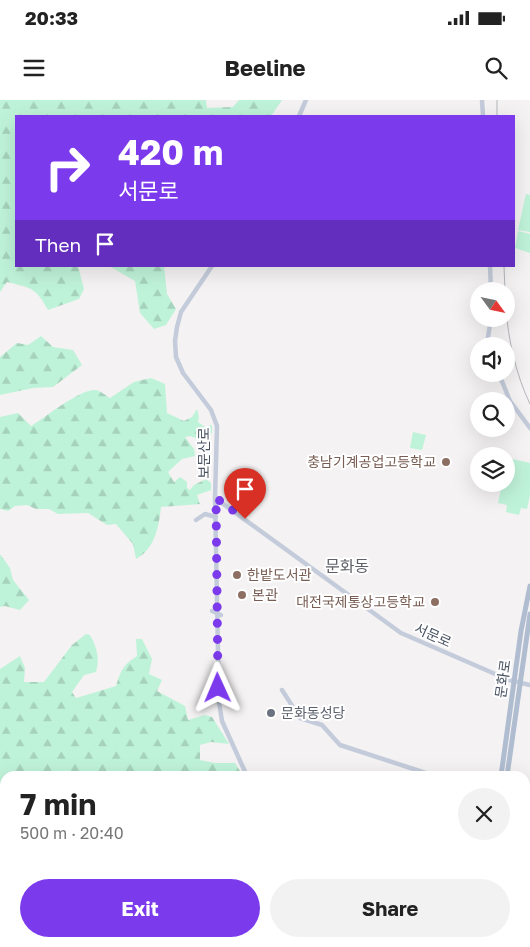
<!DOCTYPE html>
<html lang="en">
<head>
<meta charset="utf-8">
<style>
	body { margin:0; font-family:"Golos Text","Noto Sans KR",sans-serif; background:#f2f2f2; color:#222; height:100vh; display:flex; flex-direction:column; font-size:19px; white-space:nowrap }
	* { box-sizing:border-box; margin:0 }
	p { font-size:16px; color:#767676 }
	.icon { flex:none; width:28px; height:28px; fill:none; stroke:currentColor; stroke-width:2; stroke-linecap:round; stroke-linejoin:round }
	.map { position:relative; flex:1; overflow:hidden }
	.sheet { position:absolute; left:0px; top:671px; width:530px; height:176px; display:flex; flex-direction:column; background:#fff; border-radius:15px 15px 0 0; box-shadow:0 5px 20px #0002 }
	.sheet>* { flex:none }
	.top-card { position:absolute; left:15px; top:15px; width:500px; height:152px; border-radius:0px; box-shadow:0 5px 20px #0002; background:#7c3aed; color:#fff; overflow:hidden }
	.needle { width:32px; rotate:123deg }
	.buttons { position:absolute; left:470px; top:182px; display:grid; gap:10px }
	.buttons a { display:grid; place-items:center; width:45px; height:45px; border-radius:50%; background:#fff; box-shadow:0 5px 20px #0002; font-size:25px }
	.pin { position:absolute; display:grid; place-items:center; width:42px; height:42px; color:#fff; margin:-51px -21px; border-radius:50% 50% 50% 0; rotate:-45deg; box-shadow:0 0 5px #0007 }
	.pin .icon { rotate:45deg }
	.me { position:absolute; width:55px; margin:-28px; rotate:359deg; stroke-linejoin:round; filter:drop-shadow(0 0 4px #0008) }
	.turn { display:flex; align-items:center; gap:18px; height:105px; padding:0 20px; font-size:22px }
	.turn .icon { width:65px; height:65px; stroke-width:2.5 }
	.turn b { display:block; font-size:35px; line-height:42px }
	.then { display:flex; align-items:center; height:48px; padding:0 20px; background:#0003; gap:10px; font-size:19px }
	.round { display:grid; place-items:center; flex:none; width:52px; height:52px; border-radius:26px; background:#f2f2f2 }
	.summary { display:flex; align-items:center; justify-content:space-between; height:85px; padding:0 20px }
	h1 { font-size:30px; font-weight:700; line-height:38px }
	.cta { display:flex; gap:10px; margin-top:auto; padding:10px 20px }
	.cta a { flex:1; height:58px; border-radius:30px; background:#7c3aed; color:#fff; font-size:20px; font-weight:700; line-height:58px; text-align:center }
	.cta a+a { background:#f2f2f2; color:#222 }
	.status { display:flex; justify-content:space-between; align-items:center; height:35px; padding:0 25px; background:#fff; direction:ltr }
	.status svg { height:14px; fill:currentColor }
	header { display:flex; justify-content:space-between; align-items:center; height:65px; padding:0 20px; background:#fff; font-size:22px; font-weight:700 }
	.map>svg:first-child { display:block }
</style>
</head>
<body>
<div class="status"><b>20:33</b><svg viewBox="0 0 49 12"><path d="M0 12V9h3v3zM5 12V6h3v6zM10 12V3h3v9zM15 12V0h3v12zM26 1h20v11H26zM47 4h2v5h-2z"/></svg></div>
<header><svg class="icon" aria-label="menu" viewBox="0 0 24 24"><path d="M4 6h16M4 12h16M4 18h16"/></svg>Beeline<svg class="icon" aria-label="search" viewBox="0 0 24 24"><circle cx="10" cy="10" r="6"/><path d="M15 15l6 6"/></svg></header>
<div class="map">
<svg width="530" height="847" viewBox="0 0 530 847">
	<defs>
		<pattern id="forest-firs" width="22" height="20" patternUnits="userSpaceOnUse" patternTransform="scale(1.25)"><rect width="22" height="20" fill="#bff3d9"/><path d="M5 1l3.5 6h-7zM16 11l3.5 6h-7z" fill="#a6d2bd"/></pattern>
	</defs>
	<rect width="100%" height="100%" fill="#f4f2f2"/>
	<path fill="url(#forest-firs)" d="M 0,0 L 206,0 L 207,8 L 233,7 L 239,0 L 282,0 L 271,16 L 16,16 L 16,166 L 78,166 L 84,189 L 79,199 L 48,210 C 36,188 32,188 7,182 L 0,192 Z
		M 109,166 L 164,166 L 167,194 L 176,209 L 166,225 L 154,229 L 140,213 L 135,181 Z
		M 41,236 L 53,247 L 73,250 L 82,265 L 53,287 L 33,288 L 0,295 L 0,257 L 17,243 L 28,245 Z
		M 151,278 L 165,284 L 167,313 L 184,321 L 192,317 L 197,309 L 199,317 L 198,322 L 205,327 L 212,325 L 212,333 L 204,341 L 190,336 L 185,337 L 194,349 L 195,356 L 182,359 L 168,372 L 174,382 L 180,377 L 187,382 L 187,388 L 190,390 L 194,385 L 206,379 L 211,383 L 211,390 L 197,395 L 200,404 L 161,407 C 159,426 155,449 136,459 L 133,444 L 116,424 L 107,425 L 88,413 L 58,414 L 49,409 L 36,409 L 27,405 L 15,406 L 8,411 L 0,409 L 0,317 L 18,313 L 31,326 C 46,317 81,288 96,290 C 101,291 106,296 110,298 L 134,282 Z
		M 0,454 L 10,468 L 13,480 L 29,500 L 20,510 L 5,506 L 0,507 Z
		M 86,534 L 90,535 C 97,548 100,558 96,572 L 84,575 L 72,592 L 76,598 L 116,586 C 121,570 123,565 137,556 L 136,539 L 142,539 L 152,559 L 149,574 L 162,580 L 157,591 L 185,606 L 188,620 L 205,615 L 212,617 L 229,644 L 211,642 L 200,645 L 200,660 L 215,663 L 235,663 L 243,676 L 5,676 L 5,781 L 0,772 L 0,569 L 20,556 L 25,568 L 24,582 L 44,582 L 72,545 Z
		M 108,842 L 253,842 L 254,847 L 107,847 Z"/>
	<path fill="#bff3d9" d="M 526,94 L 530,95 L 530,132 L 518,130 Z
		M 518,131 L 530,134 L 530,153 L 515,148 Z
		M 413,332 L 426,335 L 422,350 L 410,348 Z
		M 508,358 L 530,363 L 530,395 L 527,409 L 521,408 L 519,415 L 506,412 L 507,405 L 498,403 L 502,384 L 506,384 L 506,367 Z"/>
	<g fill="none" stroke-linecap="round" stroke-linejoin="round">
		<path stroke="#c4ccdb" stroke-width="4.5" d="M 482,0 L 483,16
			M 299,16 L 306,0
			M 212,166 L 181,212 L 177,227 L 175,241 L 176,257 L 183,273 L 211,310 L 217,326 L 215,398 L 219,602 L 222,621 L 247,676
			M 490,166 L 491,191
			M 491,246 L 488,237 L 491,219
			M 499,274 L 510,301 L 530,328
			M 215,398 L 401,533 L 509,580 L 530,585
			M 196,420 L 205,414 L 216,417
			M 282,590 L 300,618 L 322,625 L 340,645 L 435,676
			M 525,777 L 530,778
			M 275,842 L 277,847"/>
		<path stroke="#b0bdd1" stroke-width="5" d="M 501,676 L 521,531 L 530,486
			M 507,676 L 530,514
			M 479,847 L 480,842"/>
		<path stroke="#b3b6bc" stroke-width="1" d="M 497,16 L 497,0
			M 504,166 L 505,191
			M 506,208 C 508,239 516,275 530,304"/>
		<path stroke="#c4ccdb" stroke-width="4.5" d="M 212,511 L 221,515"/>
	</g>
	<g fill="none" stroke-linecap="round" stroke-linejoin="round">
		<path stroke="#7c3aed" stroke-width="9" stroke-dasharray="0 16.2" d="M 218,588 L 216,398 L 245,419"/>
	</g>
	<g fill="#8d6e63" stroke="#fff" stroke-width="2">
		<circle cx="446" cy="362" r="5"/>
		<circle cx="237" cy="475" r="5"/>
		<circle cx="242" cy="495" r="5"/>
		<circle cx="435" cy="502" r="5"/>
	</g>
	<circle fill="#6b7280" stroke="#fff" stroke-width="2" cx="271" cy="613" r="5"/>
	<g text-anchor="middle" stroke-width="4" stroke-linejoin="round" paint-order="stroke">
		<g font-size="14" fill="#485261" stroke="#fff">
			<text transform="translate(204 353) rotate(-90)" y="5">보문산로</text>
			<text transform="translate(433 535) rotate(24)" y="5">서문로</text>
			<text transform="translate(503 579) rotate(-82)" y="5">문화로</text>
		</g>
		<g font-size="14" fill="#785e54" stroke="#fff" text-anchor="end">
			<text x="436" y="367">충남기계공업고등학교</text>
			<text x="247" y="480" text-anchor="start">한밭도서관</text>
			<text x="252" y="500" text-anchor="start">본관</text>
			<text x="425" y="507">대전국제통상고등학교</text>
		</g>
		<g font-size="14" fill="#5b616d" stroke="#fff" text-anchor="start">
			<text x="281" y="618">문화동성당</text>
		</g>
		<g font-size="16" fill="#5e6167" stroke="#fff">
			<text x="347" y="472">문화동</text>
		</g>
	</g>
</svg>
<div class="buttons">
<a><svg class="needle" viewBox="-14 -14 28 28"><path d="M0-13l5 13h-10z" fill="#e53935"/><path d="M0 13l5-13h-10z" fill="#767676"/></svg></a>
<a><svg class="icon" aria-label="sound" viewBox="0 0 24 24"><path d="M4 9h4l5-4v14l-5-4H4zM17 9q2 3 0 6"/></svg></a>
<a><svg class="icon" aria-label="search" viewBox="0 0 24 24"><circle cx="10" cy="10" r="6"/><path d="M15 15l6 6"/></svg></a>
<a><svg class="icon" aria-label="layers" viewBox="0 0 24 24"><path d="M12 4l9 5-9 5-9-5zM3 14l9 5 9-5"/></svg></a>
</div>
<div class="pin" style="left:245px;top:419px;background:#d93025"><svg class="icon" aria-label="arrive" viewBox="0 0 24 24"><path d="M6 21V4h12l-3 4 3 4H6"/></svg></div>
<svg class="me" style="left:218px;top:588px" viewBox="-20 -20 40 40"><path d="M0-17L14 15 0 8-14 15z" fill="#7c3aed" stroke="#fff" stroke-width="4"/></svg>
<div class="top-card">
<div class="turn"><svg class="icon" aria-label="right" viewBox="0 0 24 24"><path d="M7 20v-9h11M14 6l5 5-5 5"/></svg><div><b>420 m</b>서문로</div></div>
<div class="then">Then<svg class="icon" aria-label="arrive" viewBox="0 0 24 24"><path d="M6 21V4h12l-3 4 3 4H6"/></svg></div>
</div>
<section class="sheet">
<div class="summary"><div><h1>7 min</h1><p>500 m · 20:40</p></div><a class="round"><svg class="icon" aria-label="close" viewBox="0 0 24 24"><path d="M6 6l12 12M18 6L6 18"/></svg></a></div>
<div class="cta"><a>Exit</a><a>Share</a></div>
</section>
</div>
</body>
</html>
